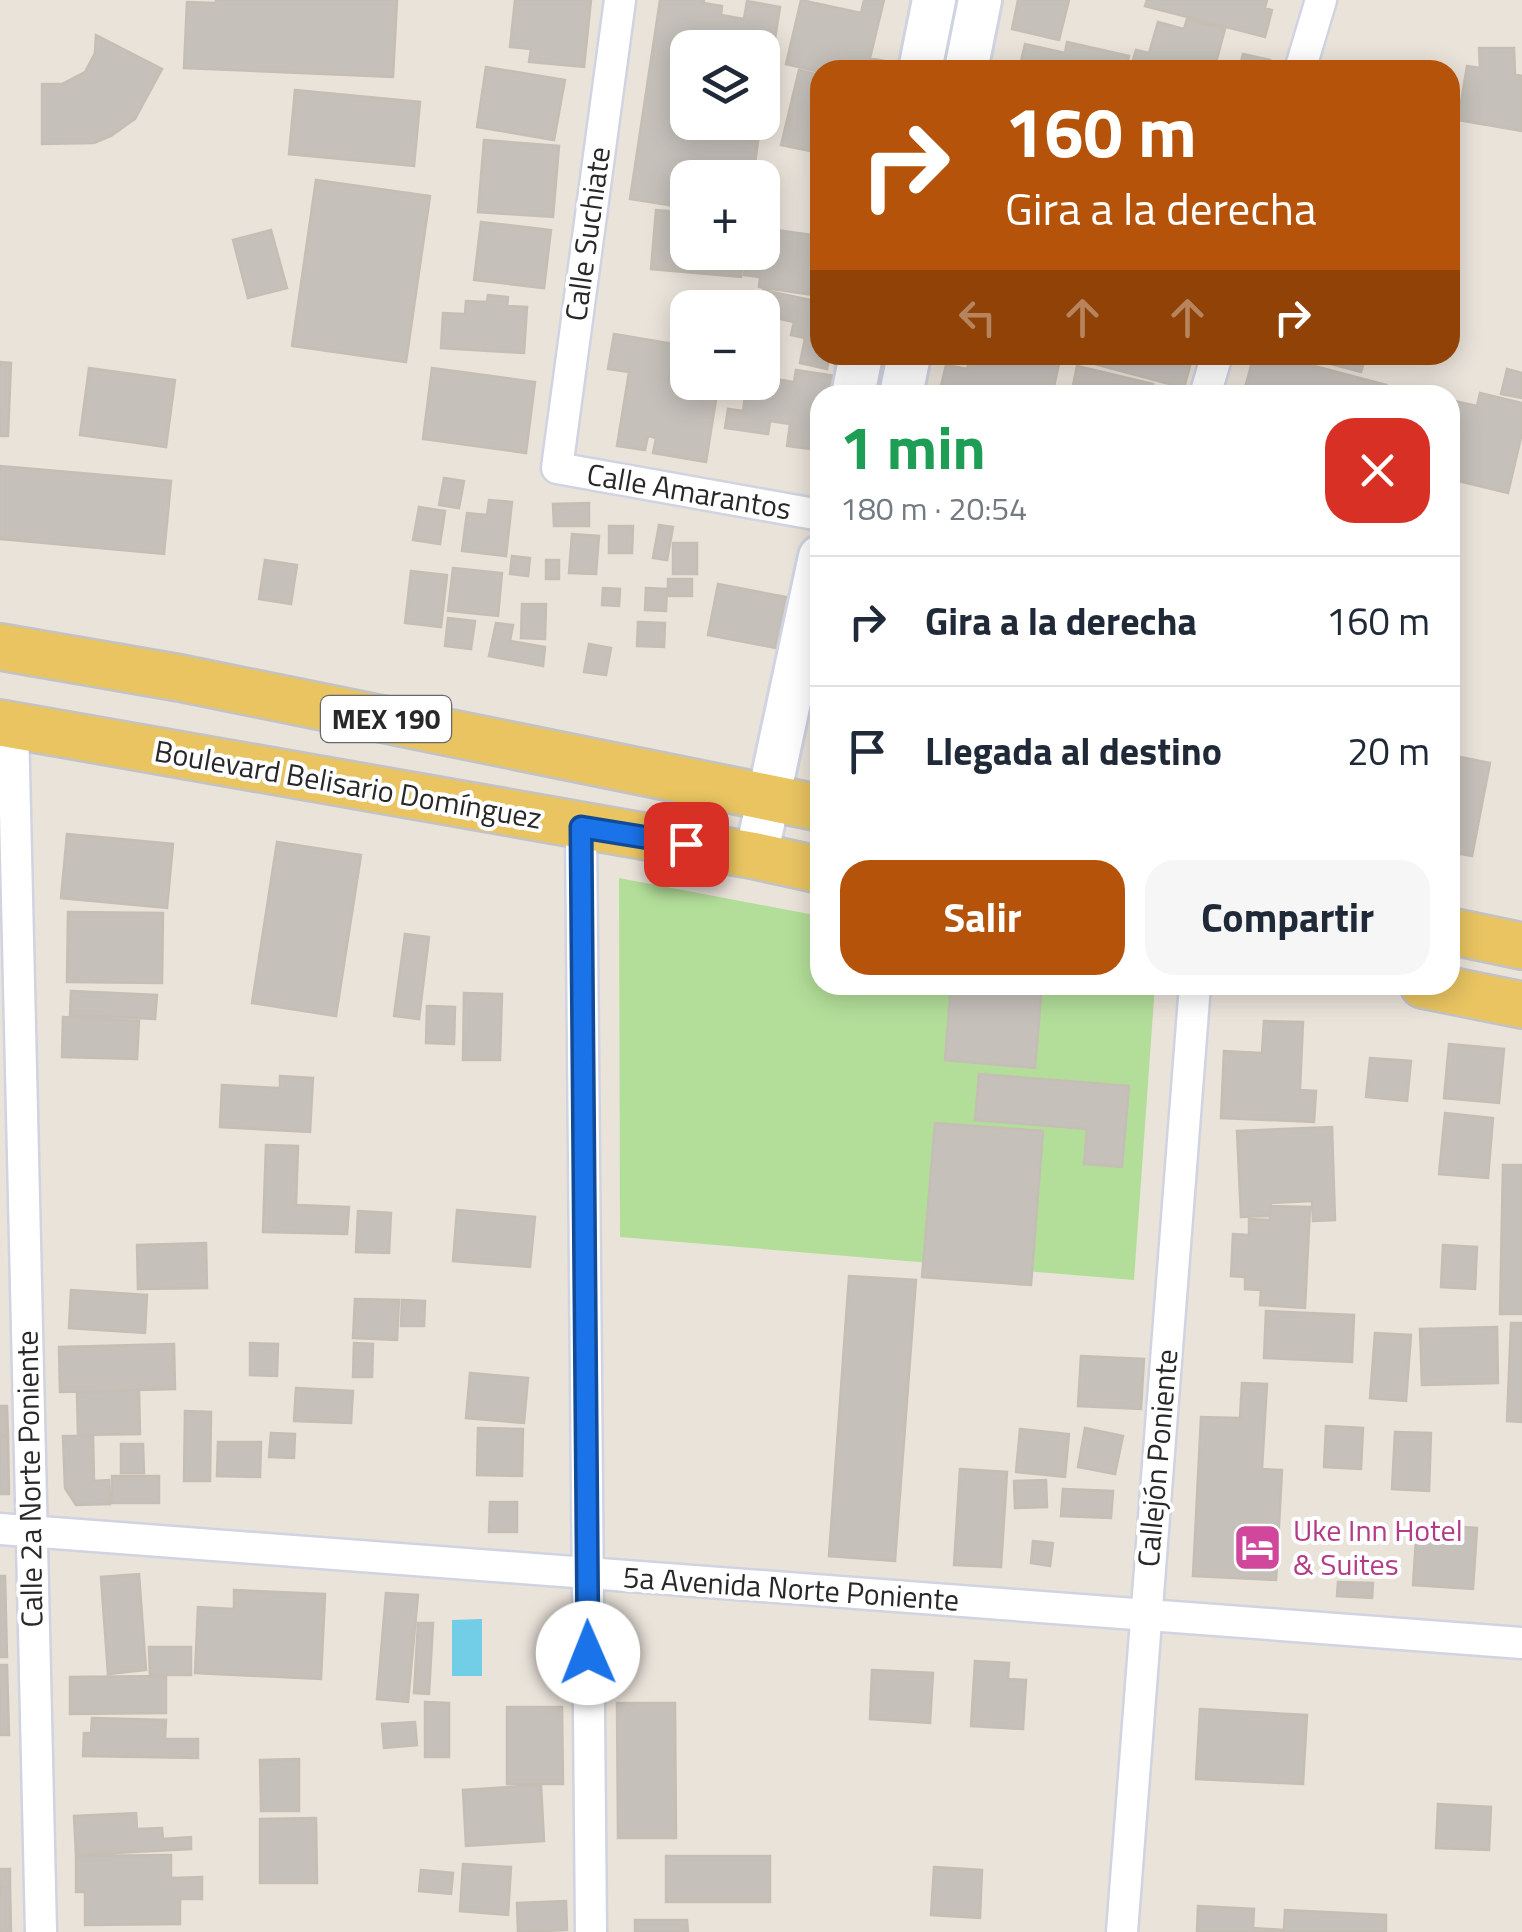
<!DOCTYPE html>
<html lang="es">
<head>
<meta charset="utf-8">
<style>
	body { margin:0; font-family:"Titillium Web",sans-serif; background:#f6f6f7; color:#1f2937; height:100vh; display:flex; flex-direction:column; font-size:38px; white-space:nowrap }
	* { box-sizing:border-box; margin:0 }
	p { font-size:32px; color:#747a83 }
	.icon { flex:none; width:55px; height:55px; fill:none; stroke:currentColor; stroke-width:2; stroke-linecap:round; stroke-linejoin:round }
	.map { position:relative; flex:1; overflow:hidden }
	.drawer { position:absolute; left:810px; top:385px; width:650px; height:610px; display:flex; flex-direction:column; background:#fff; border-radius:30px; box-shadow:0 5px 25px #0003 }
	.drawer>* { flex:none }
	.top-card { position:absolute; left:810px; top:60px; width:650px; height:305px; border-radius:30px; box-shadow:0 5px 25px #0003; background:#b45309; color:#fff; overflow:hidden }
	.controls { position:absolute; left:670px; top:30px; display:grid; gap:20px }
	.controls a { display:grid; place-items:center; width:110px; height:110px; border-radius:20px; background:#fff; box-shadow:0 5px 25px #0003; font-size:50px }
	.pin { position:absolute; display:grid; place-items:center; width:85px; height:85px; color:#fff; margin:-42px; border-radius:20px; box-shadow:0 5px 15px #0006 }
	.me { position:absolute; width:110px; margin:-55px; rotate:359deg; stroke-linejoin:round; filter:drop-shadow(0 0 8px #0008) }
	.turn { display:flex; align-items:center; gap:35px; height:210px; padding:0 30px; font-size:45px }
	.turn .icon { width:130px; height:130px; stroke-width:2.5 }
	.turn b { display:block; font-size:70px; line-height:85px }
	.lanes { display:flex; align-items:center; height:95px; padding:0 30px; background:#0003; justify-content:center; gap:50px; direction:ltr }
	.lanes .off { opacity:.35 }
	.round { display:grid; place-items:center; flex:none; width:105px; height:105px; border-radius:30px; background:#f6f6f7 }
	.head { display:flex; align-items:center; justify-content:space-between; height:170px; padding:0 30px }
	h1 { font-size:60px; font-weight:700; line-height:75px; color:#1e9e55 }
	.cta { display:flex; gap:20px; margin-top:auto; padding:20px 30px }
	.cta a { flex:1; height:115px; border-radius:30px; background:#b45309; color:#fff; font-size:40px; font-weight:700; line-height:115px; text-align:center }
	.cta a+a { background:#f6f6f7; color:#1f2937 }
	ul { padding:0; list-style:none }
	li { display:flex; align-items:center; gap:30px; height:130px; padding:0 30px; border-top:2px solid #e0e1e3 }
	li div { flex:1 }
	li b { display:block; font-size:38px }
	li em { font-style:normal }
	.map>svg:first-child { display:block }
</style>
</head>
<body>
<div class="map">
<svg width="1522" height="1932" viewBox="0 0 1522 1932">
	<rect width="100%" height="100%" fill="#eae3da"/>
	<path fill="#b3de99" d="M 619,878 L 820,916 L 820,985 L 1155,985 L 1134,1280 L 620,1237 Z"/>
	<path fill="#72cde7" d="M 482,1619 L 482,1676 L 452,1676 L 452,1620 Z"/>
	<path fill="#c5c0ba" stroke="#c5beb4" stroke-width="2.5" d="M 216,0 L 397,0 L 393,77 L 184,68 L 187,2 L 216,3 Z
		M 515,0 L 591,0 L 584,67 L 529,62 L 531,49 L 510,47 Z
		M 660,0 L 704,0 L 703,3 L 722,6 L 721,15 L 744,19 L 747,1 L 780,7 L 765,103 L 762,102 L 762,48 L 688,48 L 687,130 L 758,141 L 753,178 L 688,178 L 688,208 L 630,199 Z
		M 801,0 L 861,13 L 864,0 L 884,0 L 870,58 L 908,66 L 907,70 L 820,72 L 786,64 Z
		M 1018,0 L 1069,0 L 1059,40 L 1012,29 Z
		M 1147,0 L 1267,0 L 1265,8 L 1272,10 L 1265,37 L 1145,6 Z
		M 1187,19 L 1225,29 L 1214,70 L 1130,70 L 1136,50 L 1149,53 L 1158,22 L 1184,29 Z
		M 96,35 L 162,69 L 135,119 L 111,136 L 94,143 L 42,144 L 42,84 L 62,84 L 85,72 L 95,53 Z
		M 1067,42 L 1129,56 L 1126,70 L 1019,70 L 1025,44 L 1065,53 Z
		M 1479,48 L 1514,48 L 1515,74 L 1522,76 L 1522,131 L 1458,120 L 1467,66 L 1480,68 Z
		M 1243,54 L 1270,60 L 1268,70 L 1239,70 Z
		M 486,67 L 565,80 L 554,140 L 477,127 Z
		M 799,70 L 820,75 L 820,153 L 781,145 Z
		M 295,90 L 420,102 L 414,166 L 289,154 Z
		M 484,140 L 559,146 L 553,217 L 478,212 Z
		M 316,180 L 430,196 L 406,362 L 292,346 Z
		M 656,210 L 688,213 L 688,252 L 744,252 L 741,277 L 651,269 Z
		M 481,222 L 551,230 L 544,288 L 474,280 Z
		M 762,228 L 820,236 L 820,296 L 759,287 L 760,277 L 744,275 L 748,252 L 762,252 Z
		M 271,230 L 287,288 L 248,298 L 233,240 Z
		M 763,290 L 820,302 L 820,355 L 830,355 L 827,369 L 800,363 L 805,338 L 791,335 L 794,322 L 762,315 L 762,308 L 760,308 Z
		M 488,295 L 508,297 L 507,306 L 527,307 L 524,353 L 441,348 L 443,313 L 465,314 L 466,301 L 487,302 Z
		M 614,334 L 674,344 L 669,380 L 718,387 L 706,462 L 653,453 L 656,438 L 648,436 L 645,450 L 617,446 L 629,372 L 608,369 Z
		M 971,355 L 1061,355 L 1052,395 L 939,395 L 946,365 L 967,369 Z
		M 1073,355 L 1193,355 L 1184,388 L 1072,358 Z
		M 1254,355 L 1273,355 L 1386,385 L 1383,395 L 1243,395 Z
		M 1297,355 L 1366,355 L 1361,372 Z
		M 0,362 L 11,363 L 8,436 L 0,436 Z
		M 1077,366 L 1153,384 L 1151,395 L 1071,395 Z
		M 89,368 L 175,380 L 166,447 L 80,435 Z
		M 432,368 L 535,382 L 526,453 L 423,439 Z
		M 1507,369 L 1522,373 L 1522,398 L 1501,394 Z
		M 796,370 L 836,376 L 833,395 L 820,395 L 820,450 L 787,446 L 790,424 L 770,421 L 768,434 L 725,428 L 728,409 L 743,411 L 747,382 L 762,382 L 762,377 L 794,382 Z
		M 1480,393 L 1522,403 L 1522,433 L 1508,493 L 1450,479 L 1450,400 L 1477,406 Z
		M 0,466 L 171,481 L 164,554 L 0,539 Z
		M 444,478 L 464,481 L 459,508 L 439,505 Z
		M 489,500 L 512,502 L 506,556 L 462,551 L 467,513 L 487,515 Z
		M 589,503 L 589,526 L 554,526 L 553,504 Z
		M 419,507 L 445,511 L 440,544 L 413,540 Z
		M 659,525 L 673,527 L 667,560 L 653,558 Z
		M 609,526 L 633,526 L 632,553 L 609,553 Z
		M 572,534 L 599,536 L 596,574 L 569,573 Z
		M 673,543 L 697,543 L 697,574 L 673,574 Z
		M 512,556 L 530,558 L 528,576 L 510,574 Z
		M 265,560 L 297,565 L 291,604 L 259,599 Z
		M 546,560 L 559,560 L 559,579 L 546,579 Z
		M 453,568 L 502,573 L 498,616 L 448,611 Z
		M 411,571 L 447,575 L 441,627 L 405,623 Z
		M 668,579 L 692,579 L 692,596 L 668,596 Z
		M 718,584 L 786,597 L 776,648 L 708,635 Z
		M 603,588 L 620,589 L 619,606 L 602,605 Z
		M 646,588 L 667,589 L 666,611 L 645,610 Z
		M 522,604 L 546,604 L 545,639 L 521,638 Z
		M 448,618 L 475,621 L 471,649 L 445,646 Z
		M 638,622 L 665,623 L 664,647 L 637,646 Z
		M 496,623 L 513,625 L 510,641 L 545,647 L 543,666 L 489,656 Z
		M 589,644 L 611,648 L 606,675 L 584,672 Z
		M 1450,755 L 1490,763 L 1472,856 L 1450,852 Z
		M 67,834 L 173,844 L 167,908 L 61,898 Z
		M 277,842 L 361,855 L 336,1016 L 252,1003 Z
		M 68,912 L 163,913 L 162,983 L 67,982 Z
		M 405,934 L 429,937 L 419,1019 L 394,1016 Z
		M 951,985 L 1042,985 L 1035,1068 L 945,1060 Z
		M 71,991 L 157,995 L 155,1019 L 70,1015 Z
		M 464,993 L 502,994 L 500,1060 L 463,1060 Z
		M 427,1006 L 455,1007 L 454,1044 L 426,1043 Z
		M 63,1017 L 139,1021 L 137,1059 L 62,1057 Z
		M 1264,1021 L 1303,1022 L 1300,1090 L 1316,1091 L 1314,1122 L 1221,1118 L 1224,1051 L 1262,1053 Z
		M 1449,1044 L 1504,1049 L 1499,1103 L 1444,1098 Z
		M 1370,1058 L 1411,1061 L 1407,1101 L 1366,1097 Z
		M 979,1074 L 1129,1086 L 1122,1167 L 1084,1164 L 1087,1129 L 975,1120 Z
		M 280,1076 L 313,1078 L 310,1132 L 220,1127 L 222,1085 L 280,1088 Z
		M 1445,1113 L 1493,1118 L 1488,1178 L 1439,1174 Z
		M 935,1123 L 1043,1131 L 1031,1285 L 922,1277 Z
		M 1332,1127 L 1335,1220 L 1313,1221 L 1312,1201 L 1271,1203 L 1268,1216 L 1241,1217 L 1237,1131 Z
		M 266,1145 L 298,1146 L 296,1205 L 349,1207 L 347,1234 L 263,1232 Z
		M 1503,1165 L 1522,1165 L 1522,1314 L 1500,1314 Z
		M 1271,1206 L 1310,1207 L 1305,1308 L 1260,1305 L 1261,1290 L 1245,1289 L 1245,1277 L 1231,1276 L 1233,1234 L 1249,1235 L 1249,1219 L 1270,1220 Z
		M 457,1210 L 535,1217 L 530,1267 L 453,1261 Z
		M 358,1211 L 391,1213 L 389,1253 L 356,1252 Z
		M 206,1243 L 207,1288 L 138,1289 L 137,1245 Z
		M 1443,1245 L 1477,1247 L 1475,1289 L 1441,1287 Z
		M 849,1276 L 916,1280 L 895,1561 L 829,1556 Z
		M 71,1290 L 147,1295 L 145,1333 L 69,1328 Z
		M 355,1299 L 399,1300 L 397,1340 L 353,1338 Z
		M 402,1300 L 425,1301 L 424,1326 L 401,1326 Z
		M 1266,1311 L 1354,1315 L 1352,1362 L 1264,1358 Z
		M 1511,1323 L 1522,1323 L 1522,1422 L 1507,1421 Z
		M 1497,1327 L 1498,1383 L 1422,1385 L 1420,1329 Z
		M 1375,1333 L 1411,1335 L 1406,1401 L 1370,1398 Z
		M 250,1343 L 278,1344 L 277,1376 L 250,1375 Z
		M 354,1343 L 373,1344 L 372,1377 L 353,1377 Z
		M 174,1344 L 175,1389 L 60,1392 L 59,1347 Z
		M 1081,1356 L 1144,1359 L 1141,1409 L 1078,1406 Z
		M 470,1373 L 528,1378 L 524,1423 L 466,1418 Z
		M 1242,1383 L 1267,1384 L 1262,1469 L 1282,1470 L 1276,1580 L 1193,1576 L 1201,1417 L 1240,1418 Z
		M 296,1388 L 353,1391 L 351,1423 L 294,1421 Z
		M 139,1390 L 140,1434 L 78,1435 L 77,1392 Z
		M 0,1406 L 7,1406 L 8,1435 L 0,1436 Z
		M 185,1411 L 211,1412 L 210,1481 L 184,1481 Z
		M 1326,1426 L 1363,1428 L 1361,1469 L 1324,1467 Z
		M 478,1428 L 523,1429 L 522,1476 L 477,1475 Z
		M 1085,1428 L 1123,1436 L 1115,1474 L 1078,1467 Z
		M 1020,1429 L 1069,1434 L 1065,1477 L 1016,1472 Z
		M 1395,1432 L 1431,1433 L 1429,1491 L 1392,1489 Z
		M 271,1433 L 295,1434 L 294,1458 L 269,1457 Z
		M 93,1435 L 94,1481 L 109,1480 L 110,1504 L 76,1505 L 65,1488 L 63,1436 Z
		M 0,1437 L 8,1437 L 9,1494 L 0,1494 Z
		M 218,1442 L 261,1442 L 260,1477 L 217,1476 Z
		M 121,1444 L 143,1444 L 144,1473 L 121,1473 Z
		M 960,1469 L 1007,1472 L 1001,1567 L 954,1565 Z
		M 112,1476 L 159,1476 L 159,1503 L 112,1503 Z
		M 1046,1480 L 1047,1507 L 1015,1508 L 1014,1481 Z
		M 1063,1489 L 1113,1491 L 1111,1518 L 1061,1516 Z
		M 490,1502 L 517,1502 L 517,1532 L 489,1532 Z
		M 1417,1524 L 1477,1528 L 1473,1589 L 1413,1585 Z
		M 1033,1541 L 1053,1543 L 1050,1566 L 1031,1563 Z
		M 139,1574 L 146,1670 L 108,1674 L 101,1577 Z
		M 0,1576 L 5,1576 L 7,1657 L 0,1657 Z
		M 1338,1582 L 1373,1583 L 1372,1598 L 1337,1596 Z
		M 234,1590 L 325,1594 L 321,1679 L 195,1673 L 198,1607 L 234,1609 Z
		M 386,1593 L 418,1595 L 408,1702 L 377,1699 Z
		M 418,1623 L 433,1623 L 429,1694 L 414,1693 Z
		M 149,1647 L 191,1647 L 191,1675 L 150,1675 Z
		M 975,1661 L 1009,1663 L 1008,1679 L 1026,1680 L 1023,1729 L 971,1726 Z
		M 0,1665 L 7,1665 L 9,1735 L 0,1735 Z
		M 872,1670 L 933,1673 L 930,1723 L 870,1719 Z
		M 166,1676 L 166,1713 L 70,1714 L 70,1677 Z
		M 425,1702 L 449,1703 L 449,1757 L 425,1757 Z
		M 617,1703 L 675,1703 L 676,1838 L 618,1838 Z
		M 507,1707 L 562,1707 L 563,1784 L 507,1784 Z
		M 1200,1709 L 1307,1715 L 1303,1784 L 1196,1779 Z
		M 92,1718 L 166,1720 L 165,1739 L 198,1739 L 198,1758 L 83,1756 L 84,1733 L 91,1733 Z
		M 415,1722 L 417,1745 L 384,1748 L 382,1724 Z
		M 299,1759 L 299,1811 L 261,1811 L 260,1760 Z
		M 541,1785 L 544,1841 L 466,1846 L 463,1790 Z
		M 1438,1804 L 1491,1807 L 1489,1850 L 1436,1848 Z
		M 136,1813 L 137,1829 L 162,1828 L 163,1839 L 191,1837 L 191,1849 L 76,1855 L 74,1816 Z
		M 316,1818 L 317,1883 L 260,1883 L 260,1819 Z
		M 171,1855 L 171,1878 L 202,1877 L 202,1899 L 180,1899 L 180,1924 L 85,1925 L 85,1892 L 76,1892 L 76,1856 Z
		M 666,1856 L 770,1856 L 770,1902 L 666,1902 Z
		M 463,1864 L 511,1867 L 508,1915 L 460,1911 Z
		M 934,1867 L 982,1870 L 980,1918 L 931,1915 Z
		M 0,1869 L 10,1869 L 10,1887 L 0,1887 Z
		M 421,1870 L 453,1873 L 451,1894 L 419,1891 Z
		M 0,1887 L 10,1887 L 11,1932 L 0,1932 Z
		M 566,1901 L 567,1930 L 518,1932 L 517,1903 Z
		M 1198,1906 L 1254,1909 L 1253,1928 L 1284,1930 L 1285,1910 L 1386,1915 L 1386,1932 L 1197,1932 Z
		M 635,1920 L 687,1920 L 688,1932 L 635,1932 Z"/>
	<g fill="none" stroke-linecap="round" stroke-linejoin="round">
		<defs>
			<path id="street" d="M 620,0 L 557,468 L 820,515
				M 1300,70 L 1321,0
				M 1205,395 L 1217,355
				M 13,725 L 41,1932
				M 581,827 L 591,1932
				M 0,1529 L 1522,1643
				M 1122,1932 L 1195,985"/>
			<path id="secondary" d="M 920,70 L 934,0
				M 966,70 L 980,0
				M 853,395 L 861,355
				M 901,395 L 909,355
				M 756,856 L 820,557"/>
			<path id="primary" d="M 0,647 L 180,678 L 820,808
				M 0,723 L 756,856 L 820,870
				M 1450,931 L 1522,946
				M 1423,985 L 1522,1005"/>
		</defs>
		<use href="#street" stroke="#d0d4e1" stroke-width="35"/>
		<use href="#secondary" stroke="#d0d4e1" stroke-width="48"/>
		<use href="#primary" stroke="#c3c3c3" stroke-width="50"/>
		<use href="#street" stroke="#fff" stroke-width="30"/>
		<use href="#secondary" stroke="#fff" stroke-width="42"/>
		<use href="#primary" stroke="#e9c461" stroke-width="45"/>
	</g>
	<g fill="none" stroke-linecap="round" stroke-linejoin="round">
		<defs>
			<path id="route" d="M 588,1653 L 581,827 L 686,844"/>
		</defs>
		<use href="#route" stroke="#114b97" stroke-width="25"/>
		<use href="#route" stroke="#1a73e8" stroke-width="18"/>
	</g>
	<defs>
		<symbol id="hotel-square" viewBox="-11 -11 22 22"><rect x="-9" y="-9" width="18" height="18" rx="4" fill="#d1479c" stroke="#fff"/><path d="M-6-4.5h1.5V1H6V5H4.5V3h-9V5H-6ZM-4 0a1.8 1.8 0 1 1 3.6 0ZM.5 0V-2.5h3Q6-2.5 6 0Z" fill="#fff"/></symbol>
	</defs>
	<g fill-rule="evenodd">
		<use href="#hotel-square" x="1230" y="1520" width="55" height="55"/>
	</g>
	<g text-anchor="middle" stroke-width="8" stroke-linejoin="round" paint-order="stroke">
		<rect fill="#fff" stroke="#686868" stroke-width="2.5" x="321" y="696" width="130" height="46" rx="8"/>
		<g font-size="28" font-weight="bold" fill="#282828">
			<text x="386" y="729">MEX 190</text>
		</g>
		<g font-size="30" fill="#282828" stroke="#fff">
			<text transform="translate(588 234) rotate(-82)" y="10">Calle Suchiate</text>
			<text transform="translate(689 492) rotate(10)" y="10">Calle Amarantos</text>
			<text transform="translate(348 785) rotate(10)" y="10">Boulevard Belisario Domínguez</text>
			<text transform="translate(1158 1458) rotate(-85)" y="10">Callejón Poniente</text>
			<text transform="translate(30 1479) rotate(-91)" y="10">Calle 2a Norte Poniente</text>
			<text transform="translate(791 1589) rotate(4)" y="10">5a Avenida Norte Poniente</text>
		</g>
		<g font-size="30" fill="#b23c85" stroke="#fff" text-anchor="start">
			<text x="1293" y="1541">Uke Inn Hotel<tspan x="1293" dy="34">&amp; Suites</tspan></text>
		</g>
	</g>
</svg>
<div class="controls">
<a><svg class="icon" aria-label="layers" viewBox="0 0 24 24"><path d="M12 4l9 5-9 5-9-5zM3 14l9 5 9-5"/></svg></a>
<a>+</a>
<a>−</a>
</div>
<div class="pin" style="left:686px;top:844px;background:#d93025"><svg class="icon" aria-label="arrive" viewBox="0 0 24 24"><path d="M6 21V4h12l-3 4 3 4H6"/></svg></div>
<svg class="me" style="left:588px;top:1653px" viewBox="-20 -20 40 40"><circle r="19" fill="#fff"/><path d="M0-13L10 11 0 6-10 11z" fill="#1a73e8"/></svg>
<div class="top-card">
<div class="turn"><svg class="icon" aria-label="right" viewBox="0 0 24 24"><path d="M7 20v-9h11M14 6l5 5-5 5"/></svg><div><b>160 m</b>Gira a la derecha</div></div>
<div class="lanes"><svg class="icon off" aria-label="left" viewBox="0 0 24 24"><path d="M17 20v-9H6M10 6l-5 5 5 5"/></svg><svg class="icon off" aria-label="ahead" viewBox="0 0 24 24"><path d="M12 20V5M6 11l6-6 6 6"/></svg><svg class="icon off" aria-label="ahead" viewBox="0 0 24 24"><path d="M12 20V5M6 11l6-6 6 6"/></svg><svg class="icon" aria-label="right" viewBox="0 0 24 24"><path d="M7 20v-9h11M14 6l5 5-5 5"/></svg></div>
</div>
<section class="drawer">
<div class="head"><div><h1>1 min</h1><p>180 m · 20:54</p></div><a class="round" style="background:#d93025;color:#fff"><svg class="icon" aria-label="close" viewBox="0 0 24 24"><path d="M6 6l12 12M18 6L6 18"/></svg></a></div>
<ul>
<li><svg class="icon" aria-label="right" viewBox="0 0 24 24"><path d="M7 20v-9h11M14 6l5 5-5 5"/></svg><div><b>Gira a la derecha</b></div><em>160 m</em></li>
<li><svg class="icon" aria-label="arrive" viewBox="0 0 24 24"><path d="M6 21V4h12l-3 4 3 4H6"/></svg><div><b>Llegada al destino</b></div><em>20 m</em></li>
</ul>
<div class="cta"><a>Salir</a><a>Compartir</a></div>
</section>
</div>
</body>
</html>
